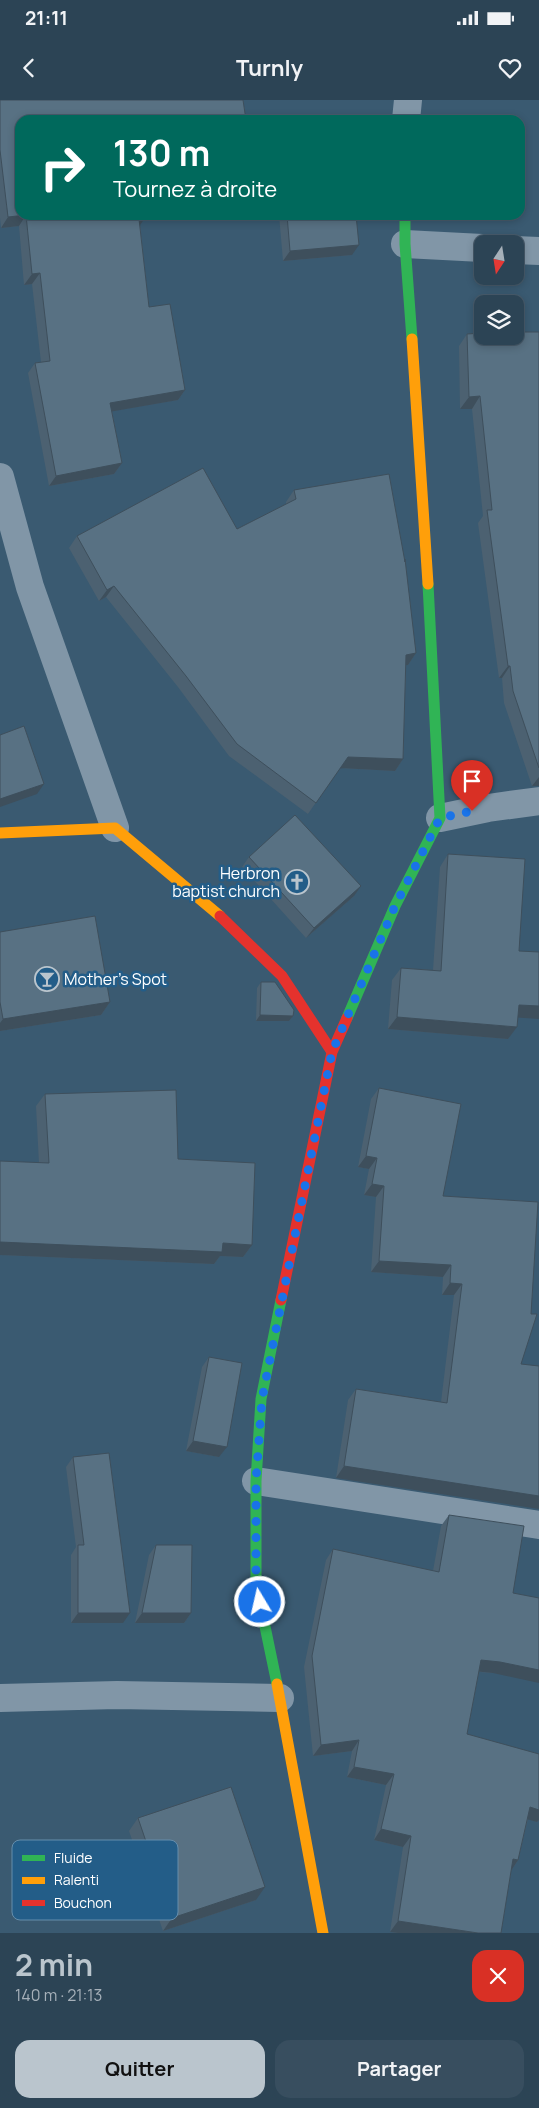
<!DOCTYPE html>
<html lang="fr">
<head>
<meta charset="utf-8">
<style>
	body { margin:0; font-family:Manrope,sans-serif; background:#384e5f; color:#f1f3f6; height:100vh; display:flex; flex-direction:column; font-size:19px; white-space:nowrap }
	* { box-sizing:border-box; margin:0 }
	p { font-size:16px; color:#a6b0b9 }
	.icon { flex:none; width:28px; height:28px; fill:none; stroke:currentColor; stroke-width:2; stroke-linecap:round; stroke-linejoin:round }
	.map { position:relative; height:1833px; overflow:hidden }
	.sheet { display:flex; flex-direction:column; background:#2c4455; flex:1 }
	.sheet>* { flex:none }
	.guide { position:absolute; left:15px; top:15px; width:510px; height:105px; border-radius:15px; box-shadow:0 2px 8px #0003,0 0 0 1px #485c6c; background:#00695c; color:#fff; overflow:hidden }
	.needle { width:32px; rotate:192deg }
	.tools { position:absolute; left:474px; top:135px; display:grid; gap:10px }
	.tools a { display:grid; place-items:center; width:50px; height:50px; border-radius:10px; background:#2c4455; box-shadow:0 2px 8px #0003,0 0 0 1px #485c6c; font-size:25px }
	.pin { position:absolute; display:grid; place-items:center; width:42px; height:42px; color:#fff; margin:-51px -21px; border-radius:50% 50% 50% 0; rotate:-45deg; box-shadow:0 0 5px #0007 }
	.pin .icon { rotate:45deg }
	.me { position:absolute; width:55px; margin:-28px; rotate:351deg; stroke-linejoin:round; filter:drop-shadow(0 0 4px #0008) }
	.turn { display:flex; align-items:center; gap:18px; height:105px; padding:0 15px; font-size:22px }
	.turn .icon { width:65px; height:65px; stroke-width:2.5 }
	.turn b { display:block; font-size:35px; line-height:42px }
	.round { display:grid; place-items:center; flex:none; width:52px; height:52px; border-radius:15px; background:#384e5f }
	.headline { display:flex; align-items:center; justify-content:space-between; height:85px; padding:0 15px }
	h1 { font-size:30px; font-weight:700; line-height:38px; color:#bac5cd }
	.cta { display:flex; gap:10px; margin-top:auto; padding:10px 15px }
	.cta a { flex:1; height:58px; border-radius:15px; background:#bac5cd; color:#111; font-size:20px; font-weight:700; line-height:58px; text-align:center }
	.cta a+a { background:#384e5f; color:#f1f3f6 }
	.status { display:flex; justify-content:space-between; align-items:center; height:35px; padding:0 25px; background:#2c4455; direction:ltr }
	.status svg { height:14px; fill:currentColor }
	header { display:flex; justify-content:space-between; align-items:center; height:65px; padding:0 15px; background:#2c4455; font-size:22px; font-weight:700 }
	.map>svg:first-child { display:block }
</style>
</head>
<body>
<div class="status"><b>21:11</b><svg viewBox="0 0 49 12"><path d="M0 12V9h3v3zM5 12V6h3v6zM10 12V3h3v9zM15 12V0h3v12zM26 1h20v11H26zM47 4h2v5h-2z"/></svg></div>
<header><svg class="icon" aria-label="back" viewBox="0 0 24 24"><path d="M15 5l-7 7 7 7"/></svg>Turnly<svg class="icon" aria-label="heart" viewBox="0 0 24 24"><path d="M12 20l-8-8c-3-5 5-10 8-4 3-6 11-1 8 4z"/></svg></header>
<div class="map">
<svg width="539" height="1833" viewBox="0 0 539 1833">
	<rect width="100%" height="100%" fill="#3a5a71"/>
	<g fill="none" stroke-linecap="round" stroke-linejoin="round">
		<path stroke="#8196a7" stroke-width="28" d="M 406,20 L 408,0
			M 405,144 L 482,148
			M 515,150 L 539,151
			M 0,377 L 30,487 L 115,728
			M 440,718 L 488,708 L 539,701
			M 256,1381 L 539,1425
			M 0,1598 L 117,1595 L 280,1598"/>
		<path stroke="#30b455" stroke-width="11" d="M 405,115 L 405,144 L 412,239
			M 347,918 L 395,806 L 440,718 L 428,484
			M 277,1584 L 256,1483 L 256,1381 L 261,1299 L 281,1200"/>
		<path stroke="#ff9f0a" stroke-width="11" d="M 412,239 L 428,484
			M 0,733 L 115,728 L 220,816
			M 277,1584 L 323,1833"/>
		<path stroke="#e5322d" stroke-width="11" d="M 220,816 L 282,876 L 332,952
			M 281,1200 L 332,952 L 347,918"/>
	</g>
	<path fill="#4c6171" d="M 0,0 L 20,20 L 140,125 L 149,207 L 185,290 L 178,300 L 112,311 L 122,363 L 114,374 L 49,386 L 28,273 L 35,263 L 41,262 L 32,184 L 24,185 L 19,126 L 1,128 L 0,118 Z
		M 279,115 L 356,115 L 352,155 L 283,161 Z
		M 539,232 L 539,686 L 532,686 L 504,603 L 502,578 L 499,578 L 478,423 L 483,416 L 472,309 L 460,309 L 459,246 L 467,234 Z
		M 294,390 L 416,553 L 408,565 L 406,565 L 403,659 L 395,671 L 340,668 L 308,714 L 229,656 L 178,587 L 106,497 L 99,501 L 69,448 L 77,436 L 237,429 L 286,404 L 286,402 Z
		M 448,754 L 519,851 L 518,918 L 508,939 L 388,929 L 392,880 L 401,868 L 433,870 L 440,767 Z
		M 249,757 L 354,796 L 306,838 L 242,767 Z
		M 0,832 L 110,902 L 101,915 L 0,931 Z
		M 261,882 L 293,916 L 289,921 L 256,921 L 257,888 Z
		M 379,988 L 443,1096 L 521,1264 L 336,1378 L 348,1300 L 356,1289 L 441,1302 L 454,1195 L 442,1195 L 443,1177 L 371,1172 L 376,1097 L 364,1095 L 369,1069 L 358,1067 L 371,999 Z
		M 45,994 L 178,1059 L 252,1145 L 243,1157 L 220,1156 L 214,1164 L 0,1155 L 0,1061 L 39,1063 L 36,1006 Z
		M 209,1257 L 219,1357 L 186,1351 L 202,1267 Z
		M 73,1357 L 123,1523 L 71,1523 L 71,1455 L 76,1447 L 66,1367 Z
		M 449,1415 L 493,1573 L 479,1572 L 467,1634 L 539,1654 L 539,1720 L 537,1722 L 528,1719 L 518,1760 L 511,1771 L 501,1833 L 398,1833 L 390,1832 L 403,1747 L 374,1740 L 386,1685 L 347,1677 L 352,1651 L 313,1656 L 304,1567 L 326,1460 L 333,1449 L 433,1471 L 441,1426 Z
		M 156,1445 L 191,1513 L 184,1523 L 135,1523 L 149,1455 Z
		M 138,1718 L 256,1800 L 163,1831 L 129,1731 Z"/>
	<path fill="#3e4f5c" d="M 26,115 L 19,126 L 1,128 L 8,117 Z
		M 145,118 L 138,128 L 139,119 Z
		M 359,145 L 352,155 L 283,161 L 290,151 Z
		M 40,173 L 32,184 L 24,185 L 32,174 Z
		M 185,290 L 178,300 L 103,313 L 110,303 Z
		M 480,296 L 472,309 L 460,309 L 469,297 Z
		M 122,363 L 114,374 L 49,386 L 56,376 Z
		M 114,486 L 106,497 L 99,501 L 107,490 Z
		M 416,553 L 408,565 L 398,566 L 406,555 Z
		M 508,566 L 510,566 L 502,578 L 499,578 Z
		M 348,657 L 403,659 L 395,671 L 340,668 L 308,714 Z
		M 539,677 L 539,686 L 532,686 Z
		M 44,684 L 37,694 L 0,707 L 0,699 Z
		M 361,786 L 354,796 L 306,838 L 314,828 Z
		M 110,902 L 101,915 L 0,931 L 0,923 L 3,919 Z
		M 519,905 L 539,906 L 539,919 L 510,917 Z
		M 260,915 L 293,916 L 289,921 L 256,921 Z
		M 397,917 L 517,927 L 508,939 L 388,929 Z
		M 366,1056 L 377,1058 L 369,1069 L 358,1067 Z
		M 372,1084 L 384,1086 L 376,1097 L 364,1095 Z
		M 0,1142 L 223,1143 L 252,1145 L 243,1157 L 220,1156 L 214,1164 L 0,1155 Z
		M 379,1161 L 451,1165 L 443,1177 L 371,1172 Z
		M 450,1183 L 462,1184 L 454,1195 L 442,1195 Z
		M 193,1341 L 227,1347 L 219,1357 L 186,1351 Z
		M 344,1366 L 539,1396 L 539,1409 L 336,1378 Z
		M 78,1513 L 130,1513 L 123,1523 L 71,1523 Z
		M 142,1513 L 191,1513 L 184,1523 L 135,1523 Z
		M 481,1560 L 500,1562 L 539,1570 L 539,1583 L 493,1573 L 473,1571 Z
		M 359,1640 L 352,1651 L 313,1656 L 321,1645 Z
		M 354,1667 L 394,1674 L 386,1685 L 347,1677 Z
		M 530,1707 L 539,1710 L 539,1720 L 537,1722 L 523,1718 Z
		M 381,1729 L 411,1736 L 403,1747 L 374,1740 Z
		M 513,1759 L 518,1760 L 511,1771 Z
		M 265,1787 L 256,1800 L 163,1831 L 172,1818 Z
		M 398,1821 L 478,1833 L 398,1833 L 390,1832 Z"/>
	<path fill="#587183" stroke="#3e4f5c" d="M 0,0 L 243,0 L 246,20 L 20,20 L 20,115 L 144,115 L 145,118 L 139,119 L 149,207 L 170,204 L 185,290 L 110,303 L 122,363 L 56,376 L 35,263 L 50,261 L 40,173 L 32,174 L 26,115 L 8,117 L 0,50 Z
		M 287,115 L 356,115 L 359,145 L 290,151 Z
		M 515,232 L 539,232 L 539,668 L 513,591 L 510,566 L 508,566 L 487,410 L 492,410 L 480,296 L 469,297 L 467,234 L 482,233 L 482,236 L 515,236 Z
		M 203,368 L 237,429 L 296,399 L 294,390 L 389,374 L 405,462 L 405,459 L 416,553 L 406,555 L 403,659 L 348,657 L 316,703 L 237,644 L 186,576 L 114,486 L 107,490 L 77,436 Z
		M 24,626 L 44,684 L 0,699 L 0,635 Z
		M 295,715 L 361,786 L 314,828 L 249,757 Z
		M 448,754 L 525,759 L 519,851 L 539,852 L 539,906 L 519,905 L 517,927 L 397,917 L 401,868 L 441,871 Z
		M 95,816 L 110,902 L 3,919 L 0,902 L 0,832 Z
		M 261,882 L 275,882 L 294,910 L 293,916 L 260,915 Z
		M 379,988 L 461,1004 L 443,1096 L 538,1102 L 531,1214 L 537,1214 L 521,1264 L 539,1266 L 539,1396 L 344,1366 L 356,1289 L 447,1303 L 462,1184 L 450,1183 L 451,1165 L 379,1161 L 384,1086 L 372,1084 L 377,1058 L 366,1056 Z
		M 176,990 L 178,1059 L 255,1063 L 252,1145 L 223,1143 L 222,1152 L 0,1142 L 0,1061 L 49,1063 L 45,994 Z
		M 209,1257 L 242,1263 L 227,1347 L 193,1341 Z
		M 109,1353 L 130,1513 L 78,1513 L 78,1445 L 84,1445 L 73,1357 Z
		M 449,1415 L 524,1426 L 513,1493 L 539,1498 L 539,1570 L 500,1562 L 481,1560 L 467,1634 L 539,1654 L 539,1710 L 530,1707 L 518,1760 L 513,1759 L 501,1833 L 478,1833 L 398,1821 L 411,1736 L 381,1729 L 394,1674 L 354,1667 L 359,1640 L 321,1645 L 312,1556 L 333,1449 L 439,1472 Z
		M 156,1445 L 192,1445 L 191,1513 L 142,1513 Z
		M 231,1687 L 265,1787 L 172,1818 L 138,1718 Z"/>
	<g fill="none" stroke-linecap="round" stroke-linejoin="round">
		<path stroke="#1a73e8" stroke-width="9" stroke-dasharray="0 16.2" d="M 260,1502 L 256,1483 L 256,1381 L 262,1299 L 332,952 L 395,806 L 440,718 L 472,711"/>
	</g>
	<defs>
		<symbol id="church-ring" viewBox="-11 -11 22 22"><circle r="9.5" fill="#235d88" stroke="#bac5cd" stroke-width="1.5"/><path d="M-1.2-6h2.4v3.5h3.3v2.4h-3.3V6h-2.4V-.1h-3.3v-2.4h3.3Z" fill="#bac5cd"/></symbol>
		<symbol id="bar-ring" viewBox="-11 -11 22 22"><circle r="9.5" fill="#235d88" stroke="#bac5cd" stroke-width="1.5"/><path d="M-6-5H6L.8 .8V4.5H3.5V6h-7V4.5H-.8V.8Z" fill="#bac5cd"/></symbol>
	</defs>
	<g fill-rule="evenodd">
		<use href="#church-ring" x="283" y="768" width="28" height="28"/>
		<use href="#bar-ring" x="33" y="865" width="28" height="28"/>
	</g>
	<g text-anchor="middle" stroke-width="5" stroke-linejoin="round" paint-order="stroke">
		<g font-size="16" fill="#fff" stroke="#235d88" text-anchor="end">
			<text x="280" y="779">Herbron<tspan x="280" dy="18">baptist church</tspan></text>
			<text x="64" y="885" text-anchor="start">Mother's Spot</text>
		</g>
	</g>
	<rect x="12" y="1740" width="166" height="80" rx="8" fill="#235d88" stroke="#658eac" stroke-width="1"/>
	<rect x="22" y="1755" width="23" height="6" fill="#30b455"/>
	<rect x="22" y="1777" width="23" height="7" fill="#ff9f0a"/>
	<rect x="22" y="1800" width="23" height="6" fill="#e5322d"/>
	<g font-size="14" fill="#fff">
		<text x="54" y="1763">Fluide</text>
		<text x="54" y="1785">Ralenti</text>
		<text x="54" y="1808">Bouchon</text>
	</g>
</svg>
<div class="tools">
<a><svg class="needle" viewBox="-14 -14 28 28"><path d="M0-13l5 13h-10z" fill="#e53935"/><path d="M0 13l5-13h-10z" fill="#a6b0b9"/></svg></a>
<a><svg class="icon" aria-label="layers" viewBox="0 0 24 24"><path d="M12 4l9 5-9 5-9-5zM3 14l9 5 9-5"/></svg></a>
</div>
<div class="pin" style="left:472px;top:711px;background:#d93025"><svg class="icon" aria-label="arrive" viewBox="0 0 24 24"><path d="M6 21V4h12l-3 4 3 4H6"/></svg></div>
<svg class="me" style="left:260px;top:1502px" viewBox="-20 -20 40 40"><circle r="17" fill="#1a73e8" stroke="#fff" stroke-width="3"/><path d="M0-11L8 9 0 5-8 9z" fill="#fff"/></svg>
<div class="guide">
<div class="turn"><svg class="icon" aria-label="right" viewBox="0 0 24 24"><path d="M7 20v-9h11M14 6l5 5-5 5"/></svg><div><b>130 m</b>Tournez à droite</div></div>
</div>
</div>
<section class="sheet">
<div class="headline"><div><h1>2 min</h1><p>140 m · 21:13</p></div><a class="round" style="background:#d93025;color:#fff"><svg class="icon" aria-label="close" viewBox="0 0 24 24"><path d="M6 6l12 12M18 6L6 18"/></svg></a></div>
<div class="cta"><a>Quitter</a><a>Partager</a></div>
</section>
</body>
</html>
